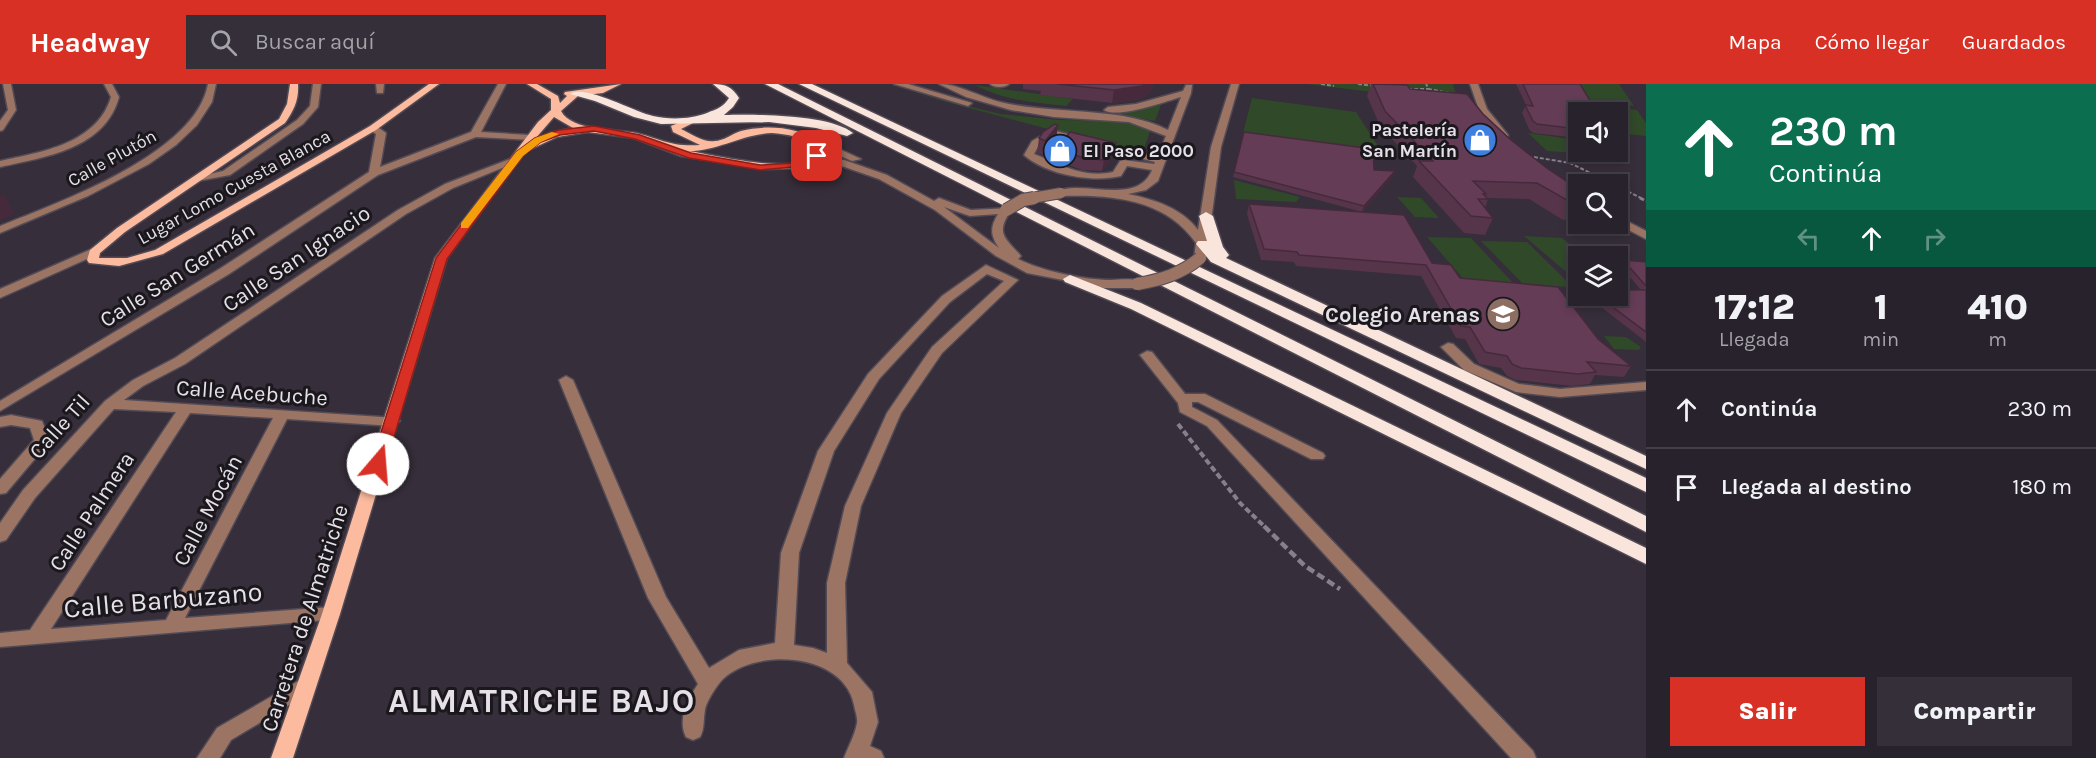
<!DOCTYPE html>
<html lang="es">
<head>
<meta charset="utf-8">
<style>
	body { margin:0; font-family:Karla,sans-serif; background:#342f38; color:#f1f3f6; height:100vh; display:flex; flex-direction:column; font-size:22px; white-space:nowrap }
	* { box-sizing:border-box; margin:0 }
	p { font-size:20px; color:#a5a4a9 }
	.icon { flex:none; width:33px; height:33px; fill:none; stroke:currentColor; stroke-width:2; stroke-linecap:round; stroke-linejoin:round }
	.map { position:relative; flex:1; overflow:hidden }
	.details { display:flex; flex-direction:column; background:#28222c; width:450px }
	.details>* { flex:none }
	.top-card { background:#0b6e4f; color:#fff; overflow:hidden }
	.buttons { position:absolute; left:1568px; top:18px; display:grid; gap:12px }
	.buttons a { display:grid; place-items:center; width:60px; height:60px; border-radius:0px; background:#28222c; box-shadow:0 3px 9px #0003,0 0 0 2px #443f48; font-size:30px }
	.pin { position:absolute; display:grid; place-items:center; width:51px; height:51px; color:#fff; margin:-26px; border-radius:12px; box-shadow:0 3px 9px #0006 }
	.me { position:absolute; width:66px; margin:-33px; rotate:18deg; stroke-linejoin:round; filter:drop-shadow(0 0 4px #0008) }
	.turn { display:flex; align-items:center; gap:21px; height:126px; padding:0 24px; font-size:27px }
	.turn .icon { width:78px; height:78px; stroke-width:2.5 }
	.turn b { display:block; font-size:42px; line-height:51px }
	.lanes { display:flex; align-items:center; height:57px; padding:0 24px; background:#0003; justify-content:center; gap:30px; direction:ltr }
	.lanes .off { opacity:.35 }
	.eta { display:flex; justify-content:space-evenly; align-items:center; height:102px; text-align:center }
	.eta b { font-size:36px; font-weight:800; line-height:42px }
	.action { display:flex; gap:12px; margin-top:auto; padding:12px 24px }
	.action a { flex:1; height:69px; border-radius:0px; background:#d93025; color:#fff; font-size:24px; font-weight:800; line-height:69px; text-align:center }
	.action a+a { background:#342f38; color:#f1f3f6 }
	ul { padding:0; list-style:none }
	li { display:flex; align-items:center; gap:18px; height:78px; padding:0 24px; border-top:2px solid #443f48 }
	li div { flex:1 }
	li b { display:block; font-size:22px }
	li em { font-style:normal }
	header { display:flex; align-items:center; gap:36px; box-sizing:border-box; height:84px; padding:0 30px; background:#d93025; color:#fff }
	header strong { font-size:28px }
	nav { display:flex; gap:33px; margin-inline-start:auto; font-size:21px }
	.search { width:420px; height:54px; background:#342f38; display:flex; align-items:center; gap:15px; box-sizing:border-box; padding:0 21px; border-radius:0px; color:#a5a4a9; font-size:22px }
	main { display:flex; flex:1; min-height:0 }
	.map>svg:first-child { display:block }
</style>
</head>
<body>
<header>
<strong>Headway</strong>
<div class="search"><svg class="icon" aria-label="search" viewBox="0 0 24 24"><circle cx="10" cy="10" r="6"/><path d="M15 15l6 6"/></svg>Buscar aquí</div>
<nav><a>Mapa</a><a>Cómo llegar</a><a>Guardados</a></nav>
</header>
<main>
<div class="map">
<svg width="1646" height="674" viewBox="0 0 1646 674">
	<rect width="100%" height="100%" fill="#362e3a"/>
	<path fill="#304929" d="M 1307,0 L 1453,0 L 1456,10 L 1454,18 Z
		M 1580,0 L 1619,0 L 1634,22 L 1590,18 Z
		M 975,1 L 1073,15 L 1066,22 C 1035,19 1003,16 975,1 Z
		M 909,8 L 1001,30 L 1059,36 L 1125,37 L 1151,45 L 1142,70 Z
		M 1252,14 L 1356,28 L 1382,68 L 1243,49 Z
		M 1161,21 L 1155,37 L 1111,29 Z
		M 1593,21 L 1637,26 L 1646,39 L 1646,52 L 1617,49 L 1617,28 L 1597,28 Z
		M 1528,49 L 1578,56 L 1578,68 L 1593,68 L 1598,77 L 1585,76 L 1575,69 L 1547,67 Z
		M 1234,96 L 1300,113 L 1296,118 L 1236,115 Z
		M 1397,113 L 1421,114 L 1439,134 L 1415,133 Z
		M 1524,152 L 1562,154 L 1584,172 L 1578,172 L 1578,198 Z
		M 1427,153 L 1471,154 L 1515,201 L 1467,199 Z
		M 1481,157 L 1527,158 L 1573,203 L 1524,201 Z
		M 1604,252 L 1626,253 L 1641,263 L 1639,266 L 1614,265 Z"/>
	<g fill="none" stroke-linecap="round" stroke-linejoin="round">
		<defs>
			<path id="minor" d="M 3,0 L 11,0 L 16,26 L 3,46 L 0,47 L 0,37 L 8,26 Z
				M 104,0 L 112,0 L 119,13 C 105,65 45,73 0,83 L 0,77 C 41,68 97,60 111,13 Z
				M 208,0 L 216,0 L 212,18 L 197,41 L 176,61 L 149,80 L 88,112 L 0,149 L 0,142 C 59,118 196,70 208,0 Z
				M 313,0 L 321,0 L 318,23 L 303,40 L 230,91 L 192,98 L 192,94 L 223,87 L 297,36 L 310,22 Z
				M 376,0 L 384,0 L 383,9 L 377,9 Z
				M 498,0 L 506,0 L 481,48 L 530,51 L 535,54 L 533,56 L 476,53 L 378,91 L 229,190 L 0,327 L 0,317 L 221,184 L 369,88 L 376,50 L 370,46 L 370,42 L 376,42 L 386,49 L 380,83 L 471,48 Z
				M 894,0 L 908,0 L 972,19 L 968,22 Z
				M 939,0 C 959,0 980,13 1000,18 C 1053,31 1122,22 1168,46 L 1181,13 C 1164,18 1117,35 1104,26 L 1108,23 L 1136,20 L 1183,7 L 1186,1 L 1192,1 L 1191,9 L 1158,97 L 1146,106 L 1128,110 C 1153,115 1182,124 1198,146 L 1211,63 L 1231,0 L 1239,0 L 1221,63 L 1206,174 L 1204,177 L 1196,177 L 1194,174 L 1196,159 C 1166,115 1111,110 1061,112 L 1056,109 C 1077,93 1137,124 1152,86 L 1127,82 L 1121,92 C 1092,99 1047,91 1024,71 L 1032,57 L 1052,46 L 1157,73 L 1166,52 L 1129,38 L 1054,33 L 1011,26 L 966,13 ZM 1053,52 L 1062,55 L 1054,59 L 1044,74 L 1034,70 L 1039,61 ZM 1068,56 L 1155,78 L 1154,80 L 1124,76 L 1120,77 L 1113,88 C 1091,93 1071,86 1051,77 Z
				M 990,0 L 1009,0 C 1005,4 994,4 990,0 Z
				M 1470,0 L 1478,0 L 1487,25 L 1508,51 L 1508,55 L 1502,55 L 1479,26 Z
				M 816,57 L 822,57 L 861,75 L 852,77 L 816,61 Z
				M 510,75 L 519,77 L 453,104 L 406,130 L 185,280 L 143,302 L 124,316 L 397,334 L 400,337 L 392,342 L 287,335 L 185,534 L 331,523 L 338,525 L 340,530 L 338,535 L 0,563 L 0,549 L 30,546 L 176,328 L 114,325 L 35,414 L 6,456 L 0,458 L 0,439 L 23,406 L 105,317 L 133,296 L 175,274 L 398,126 L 445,100 ZM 190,329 L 273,334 L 166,536 L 51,545 Z
				M 805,76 L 844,76 L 887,91 L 934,117 L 939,114 L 971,126 L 1010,124 L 1011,126 C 995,150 1005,154 1021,172 L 1018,175 C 1042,187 1084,196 1111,196 C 1121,196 1136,193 1143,200 L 1137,204 L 1104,204 L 1027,189 L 996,172 L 935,126 L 879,95 L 839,81 L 801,81 L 801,77 ZM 944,123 L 970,132 L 998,130 C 990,143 990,151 999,164 Z
				M 1617,132 L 1646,147 L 1646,155 L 1617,140 Z
				M 94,164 L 98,166 L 98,170 L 0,214 L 0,205 Z
				M 986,181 L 1018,196 L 942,269 L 901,329 L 861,422 L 845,499 L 847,579 L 872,608 L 878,638 L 870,662 L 881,667 L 884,674 L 844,674 C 848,663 855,651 857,639 C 858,634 855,627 854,621 C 844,569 757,563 723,595 C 717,601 706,618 705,626 C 703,636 705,644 700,653 L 693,656 L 686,653 C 677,635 688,615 698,600 L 648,514 L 559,296 L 566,292 L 573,296 L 666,513 L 709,584 L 739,566 L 775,559 L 781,469 L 818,367 L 868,290 L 942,212 ZM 987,190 L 1004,197 L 932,263 L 887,329 L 845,422 L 827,499 L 827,569 L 813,564 L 794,561 L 799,469 L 834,367 L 879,295 L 950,218 Z
				M 1448,259 L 1453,260 L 1474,280 L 1519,300 L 1560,305 L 1646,298 L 1646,306 L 1560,313 L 1516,308 L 1464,286 L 1441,263 Z
				M 1147,267 L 1152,268 L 1185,310 L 1205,310 L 1323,369 L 1325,372 L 1323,375 L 1311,375 L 1198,318 L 1192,318 L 1192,323 L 1217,336 L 1533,667 L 1536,674 L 1511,674 L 1207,342 L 1180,328 L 1178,319 L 1140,271 Z
				M 11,331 L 42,337 L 50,357 L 6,409 L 0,410 L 0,395 L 34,356 L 30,344 L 11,341 L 0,343 L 0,333 Z
				M 307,592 L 314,594 L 317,600 L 314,606 L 231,656 L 220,674 L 197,674 L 217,644 Z"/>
			<path id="major" d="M 290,0 L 298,0 C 299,16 294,26 285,39 L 125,148 L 100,169 L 99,174 L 127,174 L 155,166 L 370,42 L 429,0 L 439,0 L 376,46 L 163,170 L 119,182 L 89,179 L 87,176 L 90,166 L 117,144 L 279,35 L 287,20 Z
				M 527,0 L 537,0 L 558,12 L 560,19 L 567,12 L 564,10 L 565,8 L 621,0 L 603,9 L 578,12 L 561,27 C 571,47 616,45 636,49 C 661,55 671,63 700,61 L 673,48 L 671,42 L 690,34 L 693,35 L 693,39 L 681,45 C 691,50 704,59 715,57 C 723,57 732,50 741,47 C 769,40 797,44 822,57 L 822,71 L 812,80 L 800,84 L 766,85 L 681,72 L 634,54 L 588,48 L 557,53 L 525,68 L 447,174 L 340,530 L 293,674 L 271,674 L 322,530 L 435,174 L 538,38 L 551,26 L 551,15 ZM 554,33 L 573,44 L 550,49 L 535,55 ZM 772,49 C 787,50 800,53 814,60 C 813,67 812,72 805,76 C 786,88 713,71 689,67 C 718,67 742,50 772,49 Z"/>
			<path id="highway" d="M 713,0 C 726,0 732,3 739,14 L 733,23 L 724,31 C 753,30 831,30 853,49 L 847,52 L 816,44 L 769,38 L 661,40 L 634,33 L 595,17 L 570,10 C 585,0 634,28 653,32 C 670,36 692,35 707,29 C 716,25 723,24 729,14 Z
				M 765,0 L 778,0 L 1646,432 L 1646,448 Z
				M 799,0 L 812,0 L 1646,394 L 1646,408 Z
				M 1206,128 L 1213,132 L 1223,163 L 1229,171 L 1226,174 L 1646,372 L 1646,385 L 1211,178 L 1196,160 L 1198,157 L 1207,157 L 1199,132 Z
				M 1070,191 L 1141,219 L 1646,464 L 1646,480 L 1131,225 L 1065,198 L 1063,195 Z"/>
		</defs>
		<use href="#minor" stroke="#524b56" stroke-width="3"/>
		<use href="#major" stroke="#524b56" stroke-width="3"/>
		<use href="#highway" stroke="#524b56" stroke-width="3"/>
		<path stroke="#86808a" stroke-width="2" stroke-dasharray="4 2" stroke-linecap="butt" d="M 1321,0 L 1334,2
			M 1358,0 L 1374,2
			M 1408,5 L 1429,5 L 1426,0
			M 1428,5 L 1450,9
			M 1528,72 L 1570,79 L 1613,100
			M 1617,102 L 1643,115"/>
		<path stroke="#86808a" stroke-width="3" stroke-dasharray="4.5 2" stroke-linecap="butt" d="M 1640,114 L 1646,117"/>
		<path stroke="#86808a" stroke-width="4" stroke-dasharray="6 3" stroke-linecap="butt" d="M 1178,340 L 1240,419 L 1265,443"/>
		<path stroke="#86808a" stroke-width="4.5" stroke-dasharray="8 4" stroke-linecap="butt" d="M 1264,442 L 1305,482 L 1340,505"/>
		<use href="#minor" fill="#9c7463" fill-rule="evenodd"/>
		<use href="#major" fill="#fcba9e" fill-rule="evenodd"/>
		<use href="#highway" fill="#f9e5dc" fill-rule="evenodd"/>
		<defs>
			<path id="minor-bridge-far1" d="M 1026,115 L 1061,109"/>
			<path id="minor-bridge" d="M 1006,126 L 1023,116 L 1034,114
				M 1137,200 C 1161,196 1181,190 1200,174"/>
		</defs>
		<use href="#minor-bridge-far1" stroke="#524b56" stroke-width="12" stroke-linecap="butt"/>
		<use href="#minor-bridge" stroke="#524b56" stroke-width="14" stroke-linecap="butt"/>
		<use href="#minor-bridge-far1" stroke="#9c7463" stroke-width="10"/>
		<use href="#minor-bridge" stroke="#9c7463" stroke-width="12"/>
	</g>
	<path fill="#563449" d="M 1023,0 L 1154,0 L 1150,9 L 1140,15 L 1112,19 L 1040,11 L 1041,7 L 1023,5 Z
		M 1371,0 L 1399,0 L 1410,5 L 1483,30 L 1511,56 L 1548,85 L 1578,105 L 1578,135 L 1563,136 L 1529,115 L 1488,114 L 1488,115 L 1485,124 L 1493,134 L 1485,151 L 1464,149 L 1413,93 L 1417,82 L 1380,42 L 1367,12 Z
		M 1516,0 L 1580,0 L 1578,54 L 1533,49 L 1529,45 L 1522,29 L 1526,21 Z
		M 1058,41 L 1056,55 L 1043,71 L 1037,69 L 1039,54 Z
		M 1244,48 L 1374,86 L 1395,87 L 1393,92 L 1362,128 L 1233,93 Z
		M 1056,65 L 1114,70 L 1102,87 L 1082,86 L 1055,76 Z
		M 1249,120 L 1432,179 L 1460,194 L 1598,255 L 1631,282 L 1624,293 L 1595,291 L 1590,300 L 1572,302 L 1516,296 L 1507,292 L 1501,284 L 1479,280 L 1465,255 L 1456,254 L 1421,192 L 1296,182 L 1294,178 L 1261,176 L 1247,130 Z
		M 1623,176 L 1646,178 L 1646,258 L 1587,212 L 1617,212 L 1641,206 L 1620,182 Z"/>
	<path fill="#462a3c" d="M 1146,0 L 1154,0 L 1150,9 L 1140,15 L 1112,19 L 1114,6 Z
		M 1058,41 L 1056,55 L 1043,71 L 1045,57 Z
		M 1116,59 L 1114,70 L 1102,87 L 1104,76 Z
		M 1395,87 L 1393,92 L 1362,128 L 1364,122 Z
		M 4,110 L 14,130 L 0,136 L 0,112 Z"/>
	<path fill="#643c55" stroke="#462a3c" stroke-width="1.5" d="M 1057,0 L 1146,0 L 1142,2 L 1114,6 Z
		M 1373,0 L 1407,1 L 1410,5 L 1467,10 L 1483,30 L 1511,56 L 1548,85 L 1578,105 L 1578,119 L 1572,119 L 1537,99 L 1473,97 L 1486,110 L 1483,110 L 1488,115 L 1478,115 L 1493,134 L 1471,132 L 1419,77 L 1433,77 L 1385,27 Z
		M 1523,0 L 1580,0 L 1597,28 L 1578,28 L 1578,45 L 1537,40 L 1533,37 L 1525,21 L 1533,22 Z
		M 1055,40 L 1058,41 L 1045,57 L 1039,54 L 1043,48 Z
		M 1070,48 L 1116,59 L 1104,76 L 1084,74 L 1056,65 Z
		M 1244,48 L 1373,65 L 1374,86 L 1395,87 L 1364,122 L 1234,88 Z
		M 1249,120 L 1404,131 L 1432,179 L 1451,181 L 1460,194 L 1558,203 L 1598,255 L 1631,282 L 1587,278 L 1596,288 L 1578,290 L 1521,284 L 1512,280 L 1507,272 L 1485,268 L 1470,243 L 1461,242 L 1426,181 L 1299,171 L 1297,168 L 1264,165 Z
		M 1623,176 L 1646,178 L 1646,202 Z
		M 1617,206 L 1646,206 L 1646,248 L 1598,212 L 1617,212 Z"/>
	<path fill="#d93025" stroke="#8d1f18" stroke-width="1.5" d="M 594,42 L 640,51 L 691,69 L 760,81 L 793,79 L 817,69 L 821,72 L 806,82 L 760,86 L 689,74 L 635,55 L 594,47 L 560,51 L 541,58 L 523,72 L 447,175 L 386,380 L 378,385 L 373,383 L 371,380 L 436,174 L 516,68 L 535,54 L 559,46 Z"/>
	<path fill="#f59e0b" d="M 552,48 L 559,50 L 541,58 L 523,72 L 468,144 L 461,144 L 461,139 L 516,68 L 535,54 Z"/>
	<defs>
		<symbol id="shop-disc" viewBox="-11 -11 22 22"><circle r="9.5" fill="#3f7fe0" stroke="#1b181d"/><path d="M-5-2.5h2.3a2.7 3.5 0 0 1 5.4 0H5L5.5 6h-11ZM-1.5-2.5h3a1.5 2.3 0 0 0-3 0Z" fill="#fff"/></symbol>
		<symbol id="school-disc" viewBox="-11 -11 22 22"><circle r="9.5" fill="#8d6e63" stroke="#1b181d"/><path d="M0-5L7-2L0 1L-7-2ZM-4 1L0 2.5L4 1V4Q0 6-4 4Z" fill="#fff"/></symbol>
	</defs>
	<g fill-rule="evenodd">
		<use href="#shop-disc" x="1461" y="37" width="38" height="38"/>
		<use href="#shop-disc" x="1041" y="48" width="38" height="38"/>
		<use href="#school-disc" x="1484" y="211" width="38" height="38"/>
	</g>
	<g text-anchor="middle" stroke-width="6" stroke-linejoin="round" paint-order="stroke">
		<g font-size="18" font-weight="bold" fill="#e6e1e9" stroke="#1b181d" text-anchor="end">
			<text x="1457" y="52">Pastelería<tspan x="1457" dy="21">San Martín</tspan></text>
			<text x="1083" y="73" text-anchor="start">El Paso 2000</text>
		</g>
		<g font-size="18" fill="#e6e1e9" stroke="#1b181d">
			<text transform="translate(112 74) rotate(-29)" y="6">Calle Plutón</text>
			<text transform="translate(234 103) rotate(-29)" y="6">Lugar Lomo Cuesta Blanca</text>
		</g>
		<g font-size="22" fill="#e6e1e9" stroke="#1b181d">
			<text transform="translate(296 174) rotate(-34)" y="8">Calle San Ignacio</text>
			<text transform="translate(177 190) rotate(-32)" y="8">Calle San Germán</text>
			<text transform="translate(252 308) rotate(4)" y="8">Calle Acebuche</text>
			<text transform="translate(59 342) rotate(-48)" y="8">Calle Til</text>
			<text transform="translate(207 426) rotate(-62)" y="8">Calle Mocán</text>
			<text transform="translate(91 427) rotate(-57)" y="8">Calle Palmera</text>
			<text transform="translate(304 534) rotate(-72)" y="8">Carretera de Almatriche</text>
		</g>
		<g font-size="22" font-weight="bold" fill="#e6e1e9" stroke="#1b181d" text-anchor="end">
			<text x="1480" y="238">Colegio Arenas</text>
		</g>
		<g font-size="27" fill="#e6e1e9" stroke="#1b181d">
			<text transform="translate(163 516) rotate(-5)" y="9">Calle Barbuzano</text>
		</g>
		<g font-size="33" font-weight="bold" letter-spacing="1.5" fill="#e6e1e9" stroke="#1b181d">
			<text x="542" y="628">ALMATRICHE BAJO</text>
		</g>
	</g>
</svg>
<div class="buttons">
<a><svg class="icon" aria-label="sound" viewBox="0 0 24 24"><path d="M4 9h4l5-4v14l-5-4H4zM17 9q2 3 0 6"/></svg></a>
<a><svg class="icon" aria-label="search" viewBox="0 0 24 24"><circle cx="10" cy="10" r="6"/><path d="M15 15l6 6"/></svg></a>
<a><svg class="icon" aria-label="layers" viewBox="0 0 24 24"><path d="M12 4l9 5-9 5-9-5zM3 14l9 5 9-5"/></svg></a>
</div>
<div class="pin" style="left:817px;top:72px;background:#d93025"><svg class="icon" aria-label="arrive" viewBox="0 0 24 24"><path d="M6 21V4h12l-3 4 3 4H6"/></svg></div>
<svg class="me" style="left:378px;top:380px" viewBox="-20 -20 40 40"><circle r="19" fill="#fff"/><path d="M0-13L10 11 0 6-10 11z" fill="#d93025"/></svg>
</div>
<section class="details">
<div class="top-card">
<div class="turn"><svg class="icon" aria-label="ahead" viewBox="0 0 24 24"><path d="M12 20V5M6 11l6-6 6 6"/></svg><div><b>230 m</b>Continúa</div></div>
<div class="lanes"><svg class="icon off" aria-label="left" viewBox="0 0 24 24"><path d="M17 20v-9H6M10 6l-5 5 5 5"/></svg><svg class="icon" aria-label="ahead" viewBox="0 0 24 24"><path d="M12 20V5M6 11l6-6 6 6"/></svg><svg class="icon off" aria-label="right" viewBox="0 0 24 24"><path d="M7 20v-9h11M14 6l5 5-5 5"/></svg></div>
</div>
<div class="eta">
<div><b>17:12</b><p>Llegada</p></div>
<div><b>1</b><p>min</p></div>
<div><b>410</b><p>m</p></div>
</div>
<ul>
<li><svg class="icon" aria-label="ahead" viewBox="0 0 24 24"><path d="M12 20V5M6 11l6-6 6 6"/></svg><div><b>Continúa</b></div><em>230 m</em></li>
<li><svg class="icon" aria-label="arrive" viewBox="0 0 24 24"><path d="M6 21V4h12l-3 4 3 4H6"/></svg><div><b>Llegada al destino</b></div><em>180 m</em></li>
</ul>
<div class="action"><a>Salir</a><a>Compartir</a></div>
</section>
</main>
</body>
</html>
